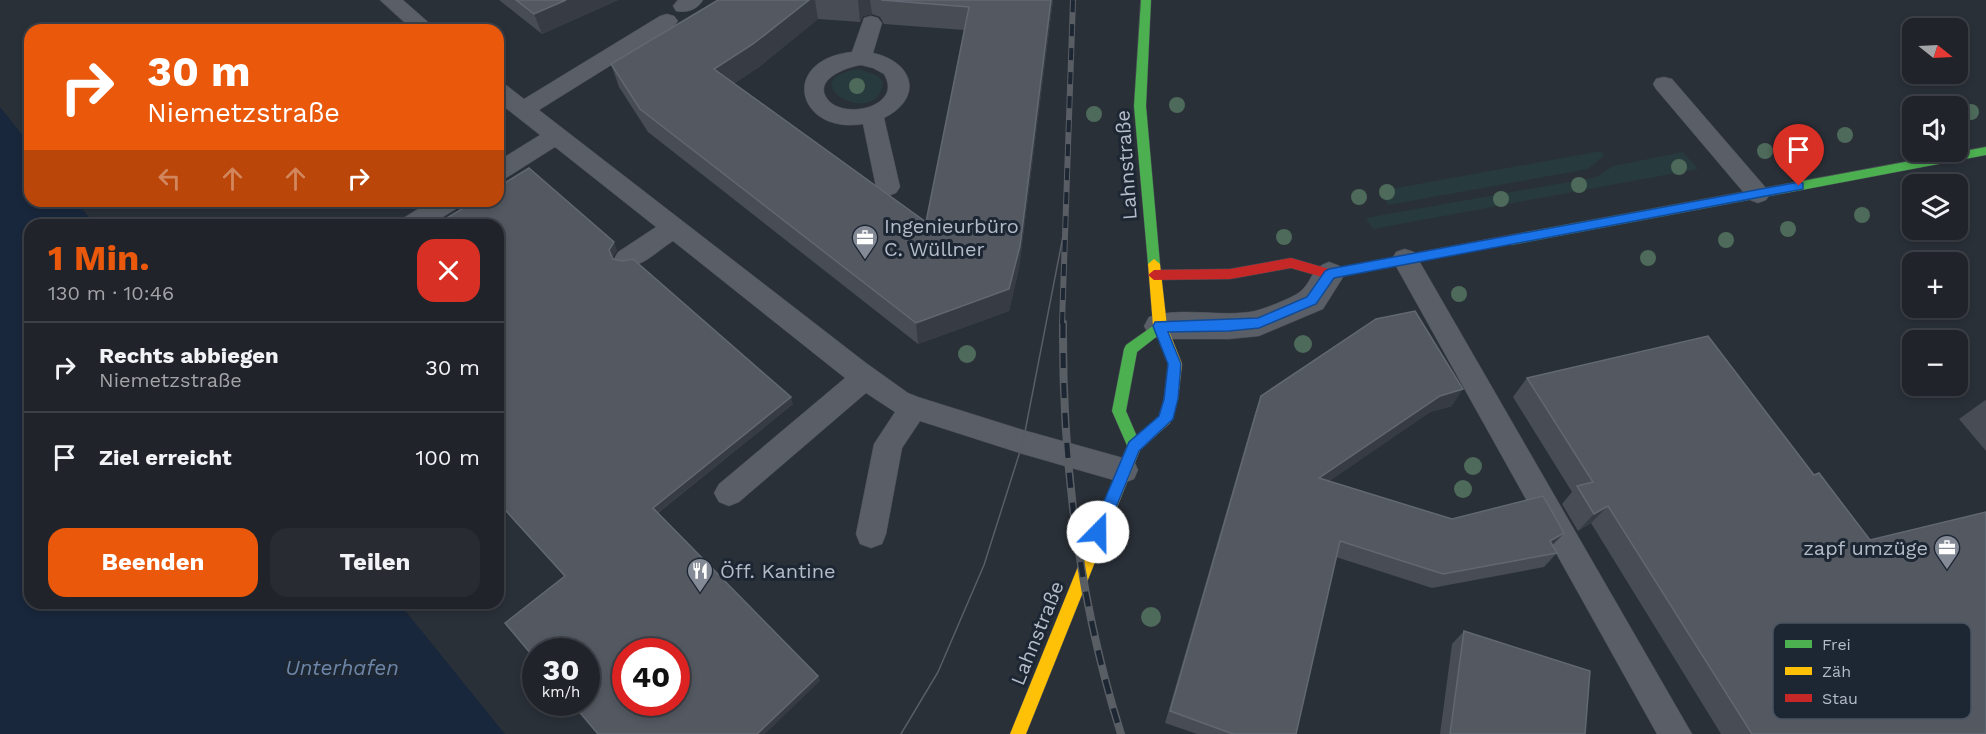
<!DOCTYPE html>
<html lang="de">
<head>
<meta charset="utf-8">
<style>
	body { margin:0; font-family:"Work Sans",sans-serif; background:#282c32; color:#f1f3f6; height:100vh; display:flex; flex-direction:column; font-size:22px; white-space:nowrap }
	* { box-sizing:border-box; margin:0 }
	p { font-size:20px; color:#a2a4a8 }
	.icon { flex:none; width:33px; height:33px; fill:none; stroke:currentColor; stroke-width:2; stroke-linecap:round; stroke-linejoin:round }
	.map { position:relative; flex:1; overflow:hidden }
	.details { position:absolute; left:24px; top:219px; width:480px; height:390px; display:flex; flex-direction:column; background:#20242a; border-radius:18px; box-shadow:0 3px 9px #0003,0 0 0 2px #3d4147 }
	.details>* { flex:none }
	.top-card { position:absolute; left:24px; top:24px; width:480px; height:183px; border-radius:18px; box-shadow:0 3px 9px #0003,0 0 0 2px #3d4147; background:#ea580c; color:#fff; overflow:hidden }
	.needle { width:39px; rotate:108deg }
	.buttons { position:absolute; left:1902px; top:18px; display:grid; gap:12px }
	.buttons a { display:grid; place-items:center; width:66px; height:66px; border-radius:12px; background:#20242a; box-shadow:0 3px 9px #0003,0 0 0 2px #3d4147; font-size:30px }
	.speed { position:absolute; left:522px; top:638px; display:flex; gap:12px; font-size:30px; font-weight:700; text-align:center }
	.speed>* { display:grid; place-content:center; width:78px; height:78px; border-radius:50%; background:#20242a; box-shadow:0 3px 9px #0003,0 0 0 2px #3d4147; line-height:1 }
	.speed small { font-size:15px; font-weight:400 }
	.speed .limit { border:9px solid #d22; background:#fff; color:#111 }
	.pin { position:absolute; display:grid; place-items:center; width:51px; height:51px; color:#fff; margin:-62px -26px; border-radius:50% 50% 50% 0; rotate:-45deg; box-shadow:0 0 6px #0007 }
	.pin .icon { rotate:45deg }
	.me { position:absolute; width:66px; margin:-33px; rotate:22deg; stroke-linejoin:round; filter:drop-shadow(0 0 4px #0008) }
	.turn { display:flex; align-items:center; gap:21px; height:126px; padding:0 24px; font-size:27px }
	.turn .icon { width:78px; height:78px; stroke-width:2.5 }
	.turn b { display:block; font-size:42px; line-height:51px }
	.lanes { display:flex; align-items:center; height:57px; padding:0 24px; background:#0003; justify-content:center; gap:30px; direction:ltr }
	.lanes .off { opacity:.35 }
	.round { display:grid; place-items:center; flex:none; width:63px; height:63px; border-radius:18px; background:#282c32 }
	.headline { display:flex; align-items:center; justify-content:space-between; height:102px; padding:0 24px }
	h1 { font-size:36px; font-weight:700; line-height:45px; color:#ea580c }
	.cta { display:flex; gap:12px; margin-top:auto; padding:12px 24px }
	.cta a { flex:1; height:69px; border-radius:18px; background:#ea580c; color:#fff; font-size:24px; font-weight:700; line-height:69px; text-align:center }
	.cta a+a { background:#282c32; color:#f1f3f6 }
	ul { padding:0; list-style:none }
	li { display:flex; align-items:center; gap:18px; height:90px; padding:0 24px; border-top:2px solid #3d4147 }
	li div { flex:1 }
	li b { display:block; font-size:22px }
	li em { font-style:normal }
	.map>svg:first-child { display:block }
</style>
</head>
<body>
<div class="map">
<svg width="1986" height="734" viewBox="0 0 1986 734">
	<rect width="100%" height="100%" fill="#2a3038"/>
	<path fill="#273a3e" d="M 859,69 L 878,76 L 883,82 C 878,132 788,80 859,69 Z
		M 1601,151 L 1604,156 L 1588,169 L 1388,205 L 1380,191 Z
		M 1683,152 L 1698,169 L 1373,229 L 1366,218 L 1597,177 L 1613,166 Z"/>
	<path fill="#19273c" d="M 0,107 L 30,144 L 30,201 L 76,201 L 95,225 L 30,225 L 30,603 L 399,603 L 505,734 L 0,734 Z"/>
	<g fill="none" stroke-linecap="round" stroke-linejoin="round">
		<defs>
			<path id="lane" d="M 380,0 L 403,0 L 437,30 L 413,30 Z
				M 678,0 L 703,0 C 697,10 687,13 676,11 L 673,6 Z
				M 667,14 L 674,16 L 678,21 L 674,26 L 539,110 L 866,363 L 908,393 L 918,397 L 1023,430 L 1134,461 L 1138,470 L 1134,479 L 1124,483 L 1023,454 L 920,421 L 902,448 L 886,534 L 882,544 L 871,548 L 860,544 L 856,534 L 874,444 L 895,412 L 866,393 L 739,502 L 729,506 L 719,502 L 714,493 L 719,484 L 845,378 L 673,241 C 657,251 638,272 618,266 L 614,259 L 618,252 L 656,227 L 555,147 L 506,178 L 498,180 L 498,161 L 540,135 L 498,102 L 498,83 L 506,85 L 524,99 L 660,16 Z
				M 871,16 L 878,18 L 882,23 L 873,53 C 914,62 924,98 884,118 L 900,187 L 896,193 L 888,196 L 880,193 L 876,187 L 863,124 C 797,135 778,60 852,52 L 864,18 ZM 861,65 L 873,68 L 884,74 C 888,81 890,89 885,96 C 875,111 843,114 830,102 C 809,81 846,67 861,65 Z
				M 1664,77 L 1672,79 L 1766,188 L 1770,194 L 1766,200 L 1758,203 L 1750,200 L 1656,89 L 1653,84 L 1656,79 Z
				M 431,201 L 462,201 L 459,207 L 430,225 L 399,225 L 402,219 Z
				M 1405,249 L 1414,252 L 1692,734 L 1657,734 L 1392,259 L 1396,252 Z"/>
			<path id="street" d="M 1329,262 L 1340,266 L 1345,274 L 1323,309 L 1259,336 L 1229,339 L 1160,339 L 1149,335 L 1144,326 L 1149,317 C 1182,306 1220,318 1255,311 C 1264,309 1295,297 1301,291 C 1314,279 1310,268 1329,262 Z"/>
			<path id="fast" d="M 1141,0 L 1151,0 L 1146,106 L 1160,264 L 1154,269 L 1148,264 L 1134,106 Z
				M 1986,147 L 1986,155 L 1511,245 L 1505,240 L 1511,235 Z
				M 1160,321 L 1165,322 L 1167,326 L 1165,330 L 1137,352 L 1126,411 L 1141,446 L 1139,450 L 1134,452 L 1129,450 L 1112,411 L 1124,349 L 1126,345 Z"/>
			<path id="slow" d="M 1154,259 L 1160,264 L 1167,326 L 1182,364 L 1178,399 L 1170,423 L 1140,450 L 1026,734 L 1010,734 L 1127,446 L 1129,442 L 1159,416 L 1164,399 L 1168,364 L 1153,326 L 1148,264 Z"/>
			<path id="jam" d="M 1511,235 L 1515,237 L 1517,240 L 1515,243 L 1329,279 L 1291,268 L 1230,279 L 1154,280 L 1148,275 L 1154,270 L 1230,269 L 1291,258 L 1329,269 Z"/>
		</defs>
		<use href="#lane" stroke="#484c55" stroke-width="1"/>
		<use href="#street" stroke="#484c55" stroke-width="1"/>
		<use href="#fast" stroke="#484c55" stroke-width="1"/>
		<use href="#slow" stroke="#484c55" stroke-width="1"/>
		<use href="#jam" stroke="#484c55" stroke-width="1"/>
		<use href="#lane" fill="#5a5e66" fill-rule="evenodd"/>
		<use href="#street" fill="#5a5e66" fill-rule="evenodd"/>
		<use href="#fast" fill="#4caf50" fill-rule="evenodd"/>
		<use href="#slow" fill="#ffc107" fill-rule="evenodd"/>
		<use href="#jam" fill="#c62828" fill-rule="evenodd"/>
		<path stroke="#595d64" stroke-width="1.5" d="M 901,734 L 938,672 L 984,565 L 1023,442 L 1064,231"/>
		<defs>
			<path id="rail-far1" d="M 1062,324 L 1073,0"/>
			<path id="rail" d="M 1063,323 C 1062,462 1079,601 1121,734"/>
		</defs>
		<use href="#rail-far1" stroke="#595d64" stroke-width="6"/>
		<use href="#rail" stroke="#595d64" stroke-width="8"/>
		<use href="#rail-far1" stroke="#1d2633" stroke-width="4" stroke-dasharray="12" stroke-linecap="butt"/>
		<use href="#rail" stroke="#1d2633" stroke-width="5" stroke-dasharray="15" stroke-linecap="butt"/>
	</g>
	<g fill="#4e6a5a">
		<circle cx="857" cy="86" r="8"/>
		<circle cx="1177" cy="105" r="8"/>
		<circle cx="1971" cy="112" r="8"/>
		<circle cx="1094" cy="114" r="8"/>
		<circle cx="1845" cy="135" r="8"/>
		<circle cx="1765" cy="151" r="8"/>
		<circle cx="1679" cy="167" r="8"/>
		<circle cx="1579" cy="185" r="8"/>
		<circle cx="1387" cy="192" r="8"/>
		<circle cx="1359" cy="197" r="8"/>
		<circle cx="1501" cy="199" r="8"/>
		<circle cx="1862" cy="215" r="8"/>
		<circle cx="1788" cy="229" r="8"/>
		<circle cx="1284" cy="237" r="8"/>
		<circle cx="1726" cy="240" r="8"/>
		<circle cx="1648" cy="258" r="8"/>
		<circle cx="1459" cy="294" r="8"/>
		<circle cx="1303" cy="344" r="9"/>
		<circle cx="967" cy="354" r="9"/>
		<circle cx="1473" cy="466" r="9"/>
		<circle cx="1463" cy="489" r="9"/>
		<circle cx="1151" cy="617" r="10"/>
	</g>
	<path fill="#474c55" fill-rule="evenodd" d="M 499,0 L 618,0 L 542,34 Z
		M 718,0 L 1053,0 L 1019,268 L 1009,311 L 918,344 L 648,132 L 619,87 L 611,64 ZM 872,14 L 880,17 L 884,24 L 964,30 L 926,222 L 733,84 L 759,67 L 818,19 L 860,22 L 863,16 Z
		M 498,225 L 617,250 L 612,258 L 613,259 L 793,404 L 658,513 L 818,676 L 820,681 L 564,576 L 498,503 Z
		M 1527,378 L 1986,734 L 1721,734 L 1591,523 L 1578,531 L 1562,504 L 1572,492 L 1513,397 Z
		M 1261,396 L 1452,406 L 1430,412 L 1329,481 L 1452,519 L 1564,533 L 1553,545 L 1557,553 L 1544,567 L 1432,588 L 1336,557 L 1296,734 L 1197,734 L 1165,723 L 1255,413 Z
		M 1986,400 L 1986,451 L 1959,419 L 1984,401 Z
		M 1464,631 L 1585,734 L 1440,734 L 1452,644 Z"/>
	<path fill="#373c44" d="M 566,0 L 618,0 L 542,34 L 534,14 Z
		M 809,0 L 815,0 L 818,19 L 759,67 L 720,92 L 714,69 Z
		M 858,0 L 870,0 L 872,14 L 863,16 L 860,22 Z
		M 1051,0 L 1053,0 L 1019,268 L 1009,311 L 918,344 L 916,323 Z
		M 614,242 L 617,250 L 612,258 L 609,250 Z
		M 1463,389 L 1452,406 L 1430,412 L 1311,493 L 1319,478 L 1440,396 Z
		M 791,397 L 793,404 L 656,514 L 653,508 Z
		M 1608,506 L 1591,523 L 1578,531 L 1594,514 Z
		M 1564,533 L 1550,547 L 1550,541 Z
		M 818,676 L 820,681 L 765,734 L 757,734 Z"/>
	<path fill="#535861" stroke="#626872" stroke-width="1.5" fill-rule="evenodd" d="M 516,0 L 566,0 L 534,14 Z
		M 718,0 L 809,0 L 753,44 L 714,69 L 926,222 L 969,7 L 881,0 L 1051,0 L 1020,246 L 1009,289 L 916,323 L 640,109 L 611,64 Z
		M 529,168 L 614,242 L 609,250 L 613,259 L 622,261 L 633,259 L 791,397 L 653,508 L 818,676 L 757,734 L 598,734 L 571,702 L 586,702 L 586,651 L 536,651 L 536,660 L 505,623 L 565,576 L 498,502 L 498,225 L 435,225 L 475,201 L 498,201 L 498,187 ZM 626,651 L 676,651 L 676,702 L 626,702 Z
		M 1415,311 L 1463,389 L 1440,396 L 1319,478 L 1452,519 L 1543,496 L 1564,533 L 1550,541 L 1557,553 L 1443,574 L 1340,541 L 1296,734 L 1233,734 L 1170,711 L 1261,396 L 1376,319 Z
		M 1708,336 L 1814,475 L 1819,473 L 1870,540 L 1986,512 L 1986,734 L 1752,734 L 1608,506 L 1594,514 L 1577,486 L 1593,482 L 1527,378 Z
		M 1464,631 L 1590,671 L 1585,734 L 1450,734 Z"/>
	<path fill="#1a73e8" stroke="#114b97" stroke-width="1.5" d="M 1799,182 L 1803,183 L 1803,189 L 1334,278 L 1316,304 L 1259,328 L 1229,331 L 1168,332 L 1181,364 L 1178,399 L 1173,419 L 1139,451 L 1104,537 L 1098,539 L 1093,537 L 1091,532 L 1129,442 L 1159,416 L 1164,399 L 1168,364 L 1153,326 L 1155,322 L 1258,318 L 1307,297 L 1325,271 L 1329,269 Z"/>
	<defs>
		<symbol id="office-pin" viewBox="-11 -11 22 30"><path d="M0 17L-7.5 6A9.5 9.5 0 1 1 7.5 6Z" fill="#848b96" stroke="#1d2633"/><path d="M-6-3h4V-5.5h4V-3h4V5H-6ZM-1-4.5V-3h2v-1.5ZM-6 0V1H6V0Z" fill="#fff"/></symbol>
		<symbol id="restaurant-pin" viewBox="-11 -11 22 30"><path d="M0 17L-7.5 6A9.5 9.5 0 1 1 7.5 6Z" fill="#848b96" stroke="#1d2633"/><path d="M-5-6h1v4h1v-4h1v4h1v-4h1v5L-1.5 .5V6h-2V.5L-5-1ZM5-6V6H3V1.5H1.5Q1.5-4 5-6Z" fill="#fff"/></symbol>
	</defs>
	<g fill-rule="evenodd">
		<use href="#office-pin" x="850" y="223" width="30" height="40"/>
		<use href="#office-pin" x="1932" y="533" width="30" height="40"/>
		<use href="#restaurant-pin" x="685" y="556" width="30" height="40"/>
	</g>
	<g text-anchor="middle" stroke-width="6" stroke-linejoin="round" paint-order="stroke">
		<g font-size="20" fill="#b4bcc9" stroke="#1d2633">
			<text transform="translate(1126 165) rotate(-94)" y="7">Lahnstraße</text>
			<text transform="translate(1037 633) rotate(-68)" y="7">Lahnstraße</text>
		</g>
		<g font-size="20" fill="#b4bcc9" stroke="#1d2633" text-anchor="start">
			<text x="884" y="233">Ingenieurbüro<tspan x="884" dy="23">C. Wüllner</tspan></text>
			<text x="1928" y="555" text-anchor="end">zapf umzüge</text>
			<text x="720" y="578">Öff. Kantine</text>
		</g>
		<g font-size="21" font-style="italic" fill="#6d86a8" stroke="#1d2633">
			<text x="342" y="675">Unterhafen</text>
		</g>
	</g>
	<rect x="1773" y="623" width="198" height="96" rx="9" fill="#1d2633" stroke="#4a5360" stroke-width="1.5"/>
	<rect x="1785" y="640" width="27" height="8" fill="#4caf50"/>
	<rect x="1785" y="667" width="27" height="8" fill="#ffc107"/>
	<rect x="1785" y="694" width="27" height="8" fill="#c62828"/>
	<g font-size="16" fill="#b4bcc9">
		<text x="1822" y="650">Frei</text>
		<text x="1822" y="677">Zäh</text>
		<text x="1822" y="704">Stau</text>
	</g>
</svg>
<div class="buttons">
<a><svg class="needle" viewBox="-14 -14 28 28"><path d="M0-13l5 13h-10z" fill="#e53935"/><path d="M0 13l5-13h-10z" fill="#a2a4a8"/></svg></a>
<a><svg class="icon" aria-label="sound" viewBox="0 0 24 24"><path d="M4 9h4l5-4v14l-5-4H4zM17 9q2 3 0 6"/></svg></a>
<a><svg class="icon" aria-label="layers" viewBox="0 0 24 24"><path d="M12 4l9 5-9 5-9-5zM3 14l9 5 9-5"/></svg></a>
<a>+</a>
<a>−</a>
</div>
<div class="speed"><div>30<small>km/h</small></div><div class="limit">40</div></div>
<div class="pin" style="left:1799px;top:186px;background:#d93025"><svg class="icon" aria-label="arrive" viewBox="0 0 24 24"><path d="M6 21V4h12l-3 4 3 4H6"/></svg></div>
<svg class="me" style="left:1098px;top:532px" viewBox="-20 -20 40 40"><circle r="19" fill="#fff"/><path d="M0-13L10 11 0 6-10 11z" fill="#1a73e8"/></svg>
<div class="top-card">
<div class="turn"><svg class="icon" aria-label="right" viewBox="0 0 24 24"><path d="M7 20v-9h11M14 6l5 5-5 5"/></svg><div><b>30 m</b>Niemetzstraße</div></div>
<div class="lanes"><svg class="icon off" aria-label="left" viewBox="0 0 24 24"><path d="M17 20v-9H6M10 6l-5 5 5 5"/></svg><svg class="icon off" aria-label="ahead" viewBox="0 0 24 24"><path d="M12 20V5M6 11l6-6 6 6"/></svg><svg class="icon off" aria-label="ahead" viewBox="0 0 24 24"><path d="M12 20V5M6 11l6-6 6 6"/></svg><svg class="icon" aria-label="right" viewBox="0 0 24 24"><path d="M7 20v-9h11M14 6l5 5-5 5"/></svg></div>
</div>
<section class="details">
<div class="headline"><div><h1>1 Min.</h1><p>130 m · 10:46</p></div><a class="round" style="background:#d93025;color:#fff"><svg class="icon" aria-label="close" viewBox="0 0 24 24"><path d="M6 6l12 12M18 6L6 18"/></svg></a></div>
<ul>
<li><svg class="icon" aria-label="right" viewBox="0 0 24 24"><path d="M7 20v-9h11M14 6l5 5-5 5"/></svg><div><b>Rechts abbiegen</b><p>Niemetzstraße</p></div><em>30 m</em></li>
<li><svg class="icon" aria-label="arrive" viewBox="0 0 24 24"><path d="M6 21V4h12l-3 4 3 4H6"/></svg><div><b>Ziel erreicht</b></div><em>100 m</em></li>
</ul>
<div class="cta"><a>Beenden</a><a>Teilen</a></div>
</section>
</div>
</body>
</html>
